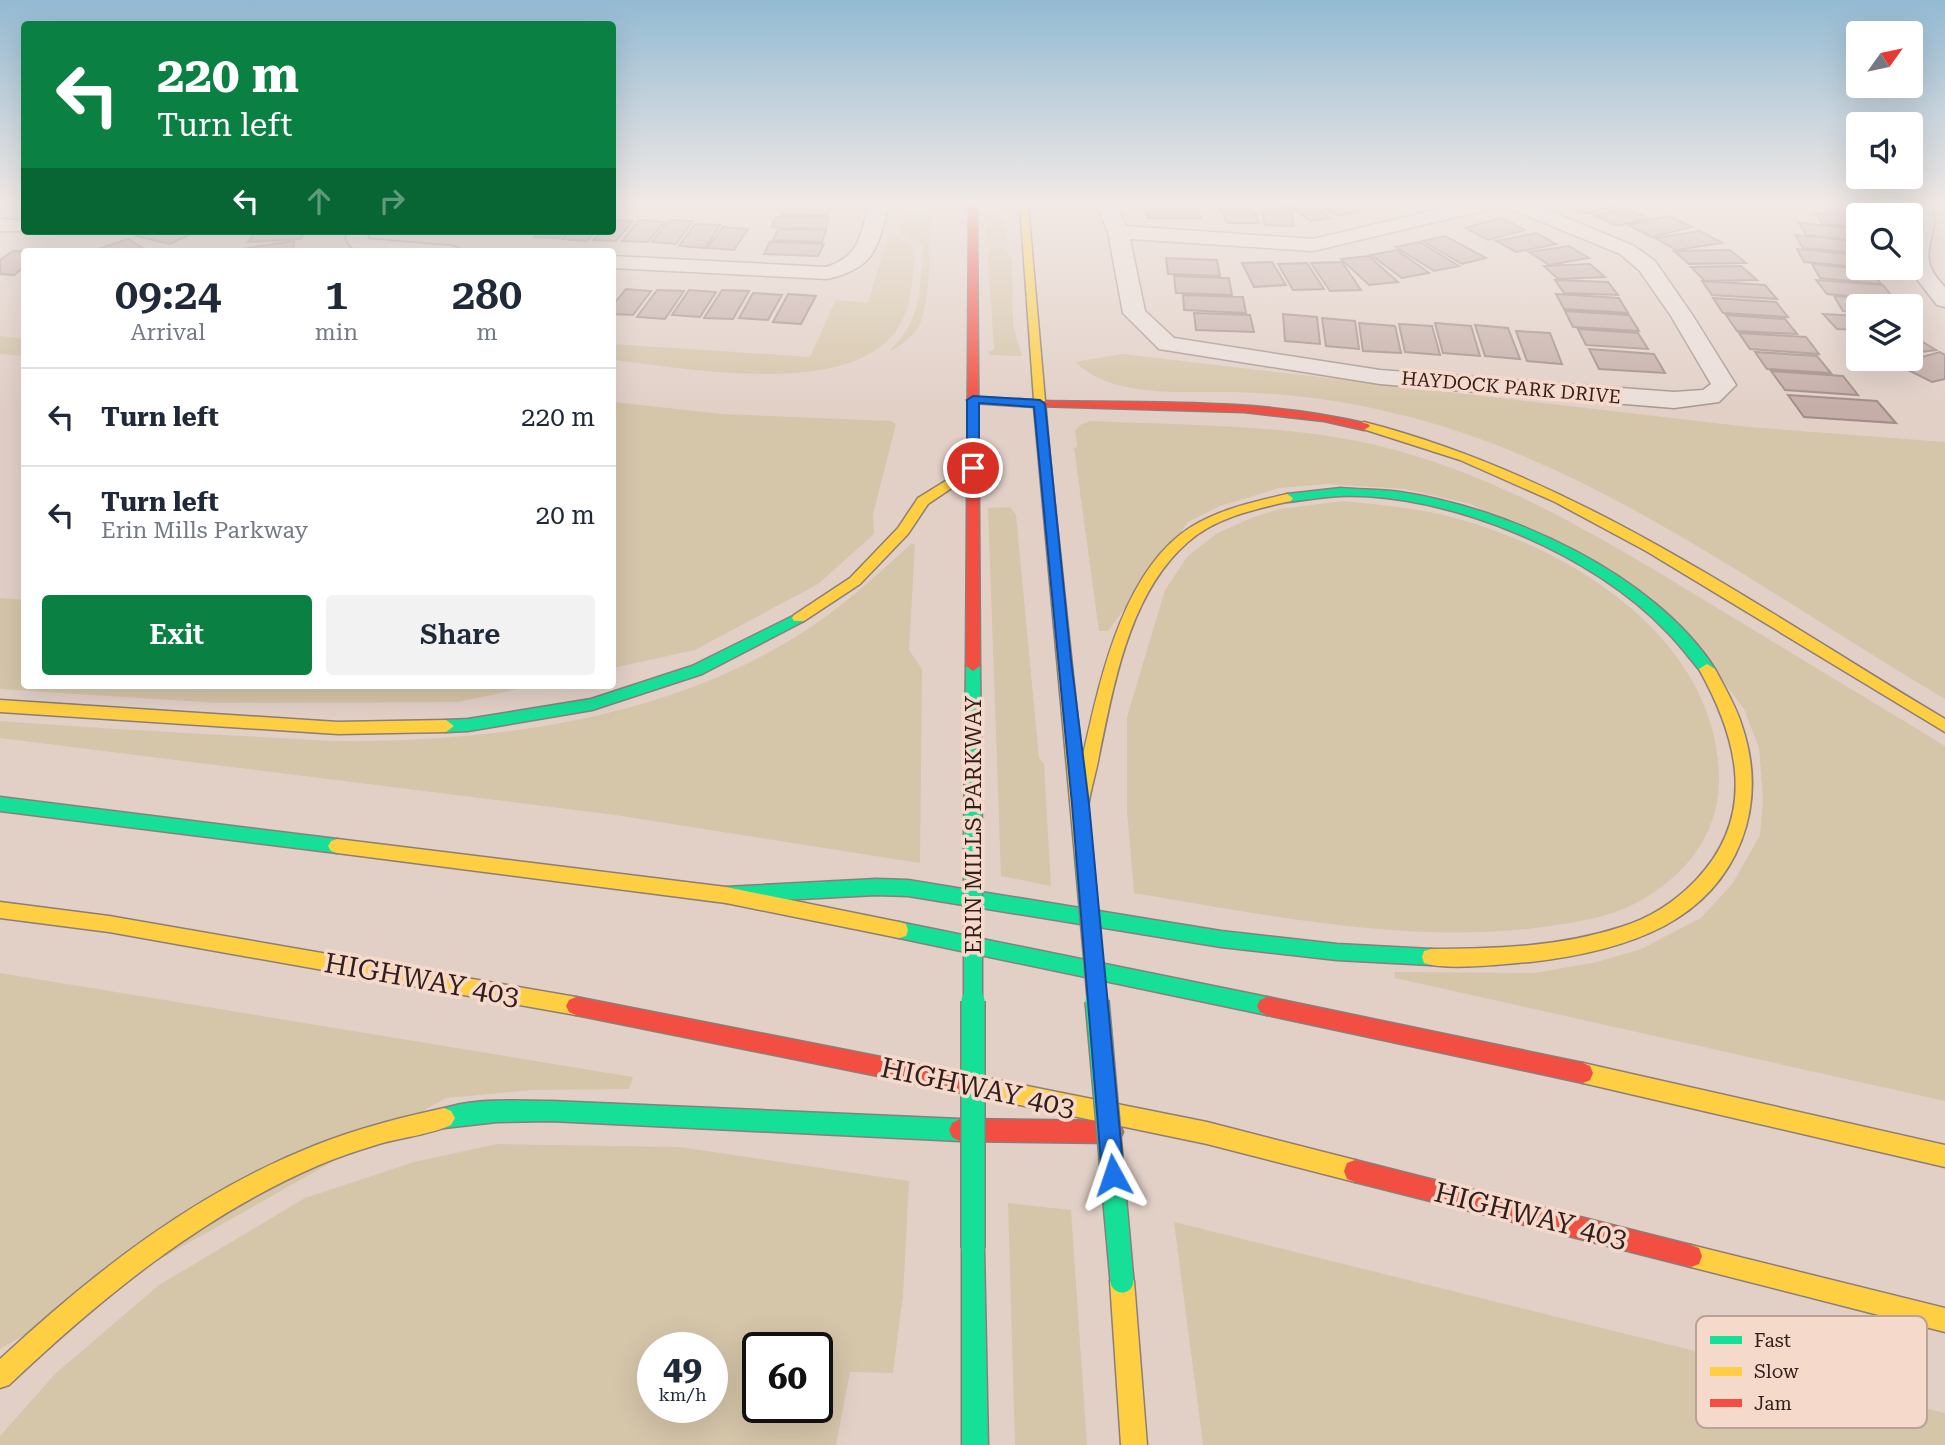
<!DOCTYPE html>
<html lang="en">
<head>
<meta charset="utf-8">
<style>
	body { margin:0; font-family:"Roboto Serif",serif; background:#f2f2f3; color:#1f2937; height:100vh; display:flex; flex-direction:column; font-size:26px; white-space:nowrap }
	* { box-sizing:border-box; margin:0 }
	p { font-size:23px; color:#747a83 }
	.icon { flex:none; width:38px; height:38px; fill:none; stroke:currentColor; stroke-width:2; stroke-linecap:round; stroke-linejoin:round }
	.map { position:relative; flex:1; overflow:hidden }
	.side { position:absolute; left:21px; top:248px; width:595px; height:441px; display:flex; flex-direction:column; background:#fff; border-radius:7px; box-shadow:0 7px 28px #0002 }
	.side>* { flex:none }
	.guide { position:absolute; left:21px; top:21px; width:595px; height:214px; border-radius:7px; box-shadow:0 7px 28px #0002; background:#0b8043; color:#fff; overflow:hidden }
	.needle { width:46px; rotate:57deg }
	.tools { position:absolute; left:1846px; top:21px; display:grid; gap:14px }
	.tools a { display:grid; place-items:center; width:77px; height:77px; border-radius:7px; background:#fff; box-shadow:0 7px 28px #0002; font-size:35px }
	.speed { position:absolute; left:637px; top:1332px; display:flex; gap:14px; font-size:35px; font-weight:700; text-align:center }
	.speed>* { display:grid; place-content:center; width:91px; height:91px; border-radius:50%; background:#fff; box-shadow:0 7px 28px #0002; line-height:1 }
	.speed small { font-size:18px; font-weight:400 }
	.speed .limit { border:4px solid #111; border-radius:10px; background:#fff; color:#111 }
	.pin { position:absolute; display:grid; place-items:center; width:60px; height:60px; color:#fff; margin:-30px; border:4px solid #fff; border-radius:50%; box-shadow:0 2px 7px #0007 }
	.me { position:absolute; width:77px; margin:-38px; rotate:355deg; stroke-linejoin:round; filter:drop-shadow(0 0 5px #0008) }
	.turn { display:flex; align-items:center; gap:24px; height:147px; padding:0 21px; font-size:32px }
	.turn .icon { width:91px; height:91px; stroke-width:2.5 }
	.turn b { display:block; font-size:49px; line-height:60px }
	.lanes { display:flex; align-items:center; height:66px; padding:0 21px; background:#0003; justify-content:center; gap:35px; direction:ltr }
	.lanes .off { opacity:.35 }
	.eta { display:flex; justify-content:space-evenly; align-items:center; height:119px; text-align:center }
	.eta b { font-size:42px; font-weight:600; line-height:49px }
	.primary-button { display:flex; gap:14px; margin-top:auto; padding:14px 21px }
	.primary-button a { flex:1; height:80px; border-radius:7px; background:#0b8043; color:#fff; font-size:28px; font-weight:600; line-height:80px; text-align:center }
	.primary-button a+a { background:#f2f2f3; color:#1f2937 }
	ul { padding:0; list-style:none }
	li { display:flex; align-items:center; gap:21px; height:98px; padding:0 21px; border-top:2px solid #e0e1e3 }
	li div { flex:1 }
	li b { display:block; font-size:26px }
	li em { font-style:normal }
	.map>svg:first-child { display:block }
</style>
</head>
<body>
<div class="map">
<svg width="1945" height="1445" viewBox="0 0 1945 1445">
	<rect width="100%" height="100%" fill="#e2d0c7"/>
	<path fill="#d5c5a9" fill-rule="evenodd" d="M 906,205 L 931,205 C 930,234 932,307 917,329 C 911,338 902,344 893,350 L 890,350 C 922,320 919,292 923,250 L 922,245 L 903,234 L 900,229 Z
		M 985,205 L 999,205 L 1008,240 L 986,241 Z
		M 890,231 L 909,243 L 915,250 C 912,276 913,306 898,328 C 851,400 686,368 613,360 L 613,344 L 810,357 L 836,300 L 868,303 Z
		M 991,248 L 1002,248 L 1012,258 L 1013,326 L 1022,356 L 989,355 L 988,351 L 994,350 L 988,256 Z
		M 0,336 L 24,339 L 24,356 L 0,354 Z
		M 1122,354 L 1749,427 L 1945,442 L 1945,699 C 1773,598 1590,458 1393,413 C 1349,402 1303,396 1258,393 C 1201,388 1119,404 1075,362 Z
		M 613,402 L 722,414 L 891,421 L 896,424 L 873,514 L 874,534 L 818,584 L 695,650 L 613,668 Z
		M 1090,421 C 1195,426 1304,423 1406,453 C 1516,485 1612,544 1709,603 C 1788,651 1866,698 1945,746 L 1945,1101 L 1395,978 L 1395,972 L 1535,973 L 1597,962 L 1641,949 L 1701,918 L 1733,883 L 1760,835 L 1763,798 L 1759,748 L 1744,709 L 1677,620 L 1471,504 L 1405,489 L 1327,484 L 1279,488 L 1220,506 L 1188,522 L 1108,631 L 1099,631 L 1074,448 L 1077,447 L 1075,431 L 1080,425 Z
		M 1344,501 C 1381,505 1419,508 1455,518 C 1574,550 1717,640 1719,777 C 1720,834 1685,877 1636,903 C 1614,915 1588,920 1563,924 C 1425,948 1271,916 1134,893 L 1127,811 L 1127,717 L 1165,590 L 1187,557 L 1216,534 L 1251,518 L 1280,509 Z
		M 1010,507 L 1016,515 L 1039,758 L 1044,764 L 1051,886 L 1001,876 L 988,508 Z
		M 912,543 L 915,545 L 909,650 L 922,669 L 920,863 L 615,815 L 0,738 L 0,721 C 81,727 162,732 243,736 C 285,738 328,742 370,741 C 516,738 670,715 797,636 C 839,610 875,577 912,543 Z
		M 0,598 L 24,600 L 24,686 L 532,686 L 458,702 L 218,703 L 0,689 Z
		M 0,973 L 633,1077 L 629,1089 L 533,1090 L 446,1098 L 0,1349 Z
		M 497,1144 L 680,1147 L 909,1181 L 903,1296 L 893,1373 L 850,1372 L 836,1445 L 0,1445 L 0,1436 L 55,1374 L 159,1285 L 305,1198 L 414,1162 ZM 653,1348 L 712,1348 L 712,1407 L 653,1407 ZM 758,1348 L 817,1348 L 817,1407 L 758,1407 Z
		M 1008,1203 L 1071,1210 L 1087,1445 L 1015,1445 Z
		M 1174,1222 L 1945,1413 L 1945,1445 L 1203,1445 Z"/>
	<path fill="#c5ada8" stroke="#a18c87" stroke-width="2" d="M 785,205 L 787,205 L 831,206 L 827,216 L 781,215 Z
		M 1144,205 L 1196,205 L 1201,218 L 1148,218 Z
		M 1219,205 L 1250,205 L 1259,223 L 1227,223 Z
		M 1261,205 L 1290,207 L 1294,226 L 1265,225 Z
		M 1288,205 L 1311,205 L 1330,218 L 1311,221 Z
		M 1317,205 L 1350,205 L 1360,211 L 1338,216 Z
		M 1565,205 L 1618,205 L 1584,214 Z
		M 1823,205 L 1874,206 L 1880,215 L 1828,212 Z
		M 1624,208 L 1648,218 L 1618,226 L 1595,216 Z
		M 1815,213 L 1858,217 L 1858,228 L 1822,224 Z
		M 1669,216 L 1692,227 L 1651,237 L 1628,225 Z
		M 776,217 L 829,218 L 825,229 L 771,227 Z
		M 1501,218 L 1525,230 L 1488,240 L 1465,228 Z
		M 612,220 L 633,221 L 616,241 L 593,240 L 601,231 L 612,231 Z
		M 639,220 L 664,222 L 648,242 L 622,241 Z
		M 669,220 L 693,221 L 676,244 L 652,242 Z
		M 1799,223 L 1858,229 L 1858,241 L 1806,235 Z
		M 695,224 L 720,225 L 705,248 L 679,246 Z
		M 723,227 L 748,229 L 734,250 L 707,248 Z
		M 778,229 L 826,230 L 822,242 L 773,240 Z
		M 147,231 L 197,231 L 170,244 L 136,236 Z
		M 256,231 L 306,231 L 300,239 L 248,242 Z
		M 540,231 L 566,231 L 559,238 L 534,237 Z
		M 570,231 L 596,231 L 587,241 L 562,239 Z
		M 1700,231 L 1722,243 L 1676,250 L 1655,238 Z
		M 1536,233 L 1556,244 L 1516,252 L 1496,241 Z
		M 1795,235 L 1856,241 L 1858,253 L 1803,248 Z
		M 1445,236 L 1486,258 L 1462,264 L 1423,241 Z
		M 128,239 L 149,252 L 92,251 Z
		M 294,241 L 293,252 L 234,252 L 234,250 Z
		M 770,242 L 824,244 L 818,256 L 764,254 Z
		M 1420,242 L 1459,266 L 1434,271 L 1396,247 Z
		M 1569,246 L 1589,258 L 1549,265 L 1529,252 Z
		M 1797,249 L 1858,255 L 1858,267 L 1804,262 Z
		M 1397,250 L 1429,273 L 1402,278 L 1371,255 Z
		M 1730,250 L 1746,263 L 1689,264 L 1674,251 Z
		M 13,251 L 46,252 L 24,252 L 24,267 L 14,275 L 0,274 L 0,260 Z
		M 1369,256 L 1398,282 L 1369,285 L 1341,259 Z
		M 1166,258 L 1217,260 L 1220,276 L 1168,274 Z
		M 1272,262 L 1286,285 L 1254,287 L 1242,263 Z
		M 1342,262 L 1361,290 L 1330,291 L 1311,263 Z
		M 1307,263 L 1324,289 L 1293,290 L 1278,264 Z
		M 1590,264 L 1605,277 L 1558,279 L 1544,266 Z
		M 1812,264 L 1871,270 L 1881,284 L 1820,278 Z
		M 1741,266 L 1757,280 L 1705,281 L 1691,267 Z
		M 1174,276 L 1229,278 L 1232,295 L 1176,293 Z
		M 1555,280 L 1608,282 L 1618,295 L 1564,293 Z
		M 1816,280 L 1883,285 L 1895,300 L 1827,294 Z
		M 1702,281 L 1765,285 L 1777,299 L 1712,295 Z
		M 626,289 L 651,291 L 633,315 L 612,314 L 612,306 Z
		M 657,290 L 684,291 L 665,319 L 637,317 Z
		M 689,290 L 716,292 L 700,317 L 672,315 Z
		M 722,290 L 749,291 L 733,319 L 704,318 Z
		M 753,293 L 782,295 L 768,320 L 739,318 Z
		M 788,294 L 816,296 L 801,324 L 773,322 Z
		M 1556,294 L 1619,298 L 1628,313 L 1564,309 Z
		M 1183,295 L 1243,297 L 1246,313 L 1184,310 Z
		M 1834,296 L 1893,302 L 1896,306 L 1858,306 L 1858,312 L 1843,311 Z
		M 1713,298 L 1776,302 L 1788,317 L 1723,313 Z
		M 1565,311 L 1629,315 L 1639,331 L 1573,327 Z
		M 1194,313 L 1250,315 L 1254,332 L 1196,330 Z
		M 1283,314 L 1317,317 L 1320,344 L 1285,341 Z
		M 1823,314 L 1858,316 L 1858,330 L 1837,329 Z
		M 1726,315 L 1785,319 L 1797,334 L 1737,331 Z
		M 1322,318 L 1355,321 L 1359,349 L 1326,346 Z
		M 1359,323 L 1395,326 L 1401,353 L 1363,351 Z
		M 1435,323 L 1471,326 L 1480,356 L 1443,353 Z
		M 1399,324 L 1432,326 L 1440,355 L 1405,352 Z
		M 1475,325 L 1508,328 L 1520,359 L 1485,356 Z
		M 1578,329 L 1638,333 L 1648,349 L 1586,345 Z
		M 1516,331 L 1550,333 L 1562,364 L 1527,361 Z
		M 1739,333 L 1806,337 L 1819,354 L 1750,349 Z
		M 1911,335 L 1936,350 L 1911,353 Z
		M 1589,349 L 1654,354 L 1665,373 L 1599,369 Z
		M 1755,352 L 1817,356 L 1831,373 L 1767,369 Z
		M 1940,352 L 1945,355 L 1945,379 L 1932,382 L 1896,364 Z
		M 1771,371 L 1843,376 L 1858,395 L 1785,390 Z
		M 1788,395 L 1877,401 L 1896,423 L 1804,417 Z"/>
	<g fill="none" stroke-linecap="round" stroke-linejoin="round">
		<defs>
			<path id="street" d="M 869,205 L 889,205 C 877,249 875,268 827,279 L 612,268 L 612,256 L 826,267 C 860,256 860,236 869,205 Z
				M 1097,205 L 1117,205 L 1126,226 L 1313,239 L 1457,205 L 1493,205 L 1490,209 L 1313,251 L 1130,239 L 1145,311 L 1174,338 L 1380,370 L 1674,392 L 1703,390 L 1711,384 L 1671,316 L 1639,270 L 1620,254 L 1511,209 L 1508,205 L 1535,205 L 1634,246 L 1655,261 L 1693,316 L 1736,385 L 1719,402 L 1674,408 L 1380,384 L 1159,349 L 1123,313 L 1108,232 Z
				M 1910,205 L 1930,205 C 1945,237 1909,251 1945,287 L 1945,307 L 1937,305 L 1909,269 L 1911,245 L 1918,221 Z
				M 0,219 L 24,221 L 24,231 L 31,231 L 0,231 Z
				M 350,231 L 370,231 L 367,239 L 451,246 L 458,248 L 461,252 L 363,251 C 354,249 348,247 346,237 Z"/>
			<path id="fast" d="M 1341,488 C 1360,490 1380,489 1400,492 C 1508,508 1654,574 1715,669 L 1712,673 L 1702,673 C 1690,659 1680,645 1667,632 C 1594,554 1448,492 1340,496 C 1322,497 1305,500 1287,502 L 1281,498 L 1287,494 Z
				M 799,613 L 804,615 L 806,618 L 804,621 L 702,674 L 592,710 L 468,731 L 446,732 L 438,726 L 446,720 L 468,719 L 591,699 L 692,666 Z
				M 973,661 L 980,666 L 982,837 L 979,842 L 973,844 L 967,842 L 964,837 L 966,666 Z
				M 0,797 L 337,839 L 343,841 L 346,846 L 343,851 L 337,853 L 0,811 Z
				M 876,879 L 908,880 L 1221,931 L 1337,944 L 1431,949 L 1438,951 L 1440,957 L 1438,963 L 1431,965 L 1337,960 L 1221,947 L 908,896 L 876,895 L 726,903 L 720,900 L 717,895 L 720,890 L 726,887 Z
				M 899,922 L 1267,997 L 1274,1000 L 1277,1006 L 1274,1012 L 1267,1015 L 899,938 L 892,936 L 890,930 L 892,924 Z
				M 551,1101 L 960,1119 L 968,1123 L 971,1130 L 968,1137 L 960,1141 L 551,1121 L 497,1122 L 444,1128 L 437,1125 L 433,1118 L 437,1111 C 470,1097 515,1101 551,1101 Z
				M 973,1237 L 981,1240 L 984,1248 L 988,1445 L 962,1445 L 962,1248 L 965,1240 Z"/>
			<path id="slow" d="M 1020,205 L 1028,205 L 1050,458 L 1082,760 C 1099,685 1121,571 1191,527 C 1220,509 1254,502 1287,494 L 1293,498 L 1291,501 C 1256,509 1216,517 1188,542 C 1129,593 1114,684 1099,756 C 1096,773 1090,791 1088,808 C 1086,822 1091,841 1093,856 L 1090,861 L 1084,863 L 1078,861 L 1075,856 L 1034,407 L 973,403 L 967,400 L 973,397 L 1034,400 Z
				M 1364,422 C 1576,476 1759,608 1945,719 L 1945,732 L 1646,551 L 1555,502 L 1460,460 L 1360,428 L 1360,424 Z
				M 973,464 L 977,465 L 977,471 L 928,504 L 908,534 L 860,584 L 804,621 L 794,621 L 792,618 L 794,615 L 850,578 L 898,528 L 918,498 Z
				M 1707,664 L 1715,669 C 1725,688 1736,706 1742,726 C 1769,806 1739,886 1664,926 C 1624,947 1575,957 1530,962 C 1505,964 1447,971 1424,963 L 1422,957 L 1424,951 L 1431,949 C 1495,949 1559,947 1621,927 C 1650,918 1675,902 1696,880 C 1758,815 1738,739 1699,669 Z
				M 0,700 L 338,722 L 446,720 L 454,726 L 446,732 L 338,734 L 0,712 Z
				M 337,839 L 726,887 L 899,922 L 906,924 L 908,930 L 906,936 L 899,938 L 726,903 L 337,853 L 331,851 L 328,846 L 331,841 Z
				M 0,902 L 109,916 L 576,997 L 583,1000 L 586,1006 L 583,1012 L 576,1015 L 109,932 L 0,918 Z
				M 1583,1063 L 1945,1145 L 1945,1167 L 1583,1083 L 1576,1080 L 1573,1073 L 1576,1066 Z
				M 962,1073 L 1207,1122 L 1355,1160 L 1363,1163 L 1366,1171 L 1363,1179 L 1355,1182 L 1207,1144 L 962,1093 L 955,1090 L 952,1083 L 955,1076 Z
				M 444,1108 L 451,1111 L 455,1118 L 451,1125 C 429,1135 403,1137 379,1144 C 359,1150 338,1157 319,1165 C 201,1216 102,1297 9,1385 L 0,1388 L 0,1359 C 94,1272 196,1192 316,1145 C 358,1128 400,1118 444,1108 Z
				M 1691,1245 L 1945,1308 L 1945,1332 L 1691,1267 L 1683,1264 L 1680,1256 L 1683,1248 Z
				M 1122,1269 L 1130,1273 L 1134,1281 L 1147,1445 L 1121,1445 L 1110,1281 L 1114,1273 Z"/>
			<path id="jam" d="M 969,205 L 977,205 L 980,666 L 973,671 L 966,666 Z
				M 1040,401 C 1149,403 1261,398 1368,424 L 1370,426 L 1364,430 L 1324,421 L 1244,412 L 1036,406 L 1034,404 Z
				M 576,997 L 962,1073 L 969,1076 L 972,1083 L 969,1090 L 962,1093 L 576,1015 L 569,1012 L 566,1006 L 569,1000 Z
				M 1267,997 L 1583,1063 L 1590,1066 L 1593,1073 L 1590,1080 L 1583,1083 L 1267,1015 L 1260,1012 L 1257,1006 L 1260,1000 Z
				M 960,1119 L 1112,1121 L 1120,1125 L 1123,1132 L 1120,1139 L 1112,1143 L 960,1141 L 952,1137 L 949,1130 L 952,1123 Z
				M 1355,1160 L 1691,1245 L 1699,1248 L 1702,1256 L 1699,1264 L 1691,1267 L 1355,1182 L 1347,1179 L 1344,1171 L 1347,1163 Z"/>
		</defs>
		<use href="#street" stroke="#a69791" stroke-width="3"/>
		<use href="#fast" stroke="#8c7d78" stroke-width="3"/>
		<use href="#slow" stroke="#8c7d78" stroke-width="3"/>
		<use href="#jam" stroke="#8c7d78" stroke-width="3"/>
		<use href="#street" fill="#eaded9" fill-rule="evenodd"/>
		<use href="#fast" fill="#16e098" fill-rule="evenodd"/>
		<use href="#slow" fill="#ffcf43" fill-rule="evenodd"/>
		<use href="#jam" fill="#f24e42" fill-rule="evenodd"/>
		<defs>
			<path id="fast-bridge-far1" d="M 973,837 L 973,1003
				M 1084,856 L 1097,1003"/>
			<path id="fast-bridge" d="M 973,1001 L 973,1248
				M 1097,1001 L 1122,1281"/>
		</defs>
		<use href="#fast-bridge-far1" stroke="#8c7d78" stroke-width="21" stroke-linecap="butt"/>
		<use href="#fast-bridge" stroke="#8c7d78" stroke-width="26" stroke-linecap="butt"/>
		<use href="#fast-bridge-far1" stroke="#16e098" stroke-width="18"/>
		<use href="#fast-bridge" stroke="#16e098" stroke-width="23"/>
	</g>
	<linearGradient id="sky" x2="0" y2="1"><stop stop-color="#93bad3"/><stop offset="0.5" stop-color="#f2eae6"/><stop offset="1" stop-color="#f2eae6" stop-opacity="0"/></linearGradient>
	<rect width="1945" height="407" fill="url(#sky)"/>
	<path fill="#1a73e8" stroke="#114b97" stroke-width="2" d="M 973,396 L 1040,400 L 1045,404 L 1071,660 L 1089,804 L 1124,1175 L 1121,1182 L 1113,1186 L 1105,1182 L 1102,1175 L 1072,804 L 1034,407 L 979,403 L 979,468 L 973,472 L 967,468 L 967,400 Z"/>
	<g text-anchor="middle" stroke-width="7" stroke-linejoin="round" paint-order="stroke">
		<g font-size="19" fill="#331e1b" stroke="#f5dacc">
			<text transform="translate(1511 387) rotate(5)" y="7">HAYDOCK PARK DRIVE</text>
		</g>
		<g font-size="23" fill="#331e1b" stroke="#f5dacc">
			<text transform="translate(973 825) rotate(-90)" y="8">ERIN MILLS PARKWAY</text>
		</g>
		<g font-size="28" fill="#331e1b" stroke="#f5dacc">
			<text transform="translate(422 979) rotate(10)" y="10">HIGHWAY 403</text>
			<text transform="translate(978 1087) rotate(12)" y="10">HIGHWAY 403</text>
			<text transform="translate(1531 1215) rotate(14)" y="10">HIGHWAY 403</text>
		</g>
	</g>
	<rect x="1696" y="1316" width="231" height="112" rx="10" fill="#f5dacc" stroke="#bba297" stroke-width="2"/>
	<rect x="1710" y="1336" width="32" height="8" fill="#16e098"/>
	<rect x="1710" y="1367" width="32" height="9" fill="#ffcf43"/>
	<rect x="1710" y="1399" width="32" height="8" fill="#f24e42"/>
	<g font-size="19" fill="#331e1b">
		<text x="1754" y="1347">Fast</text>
		<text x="1754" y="1378">Slow</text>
		<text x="1754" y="1410">Jam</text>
	</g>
</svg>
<div class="tools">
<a><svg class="needle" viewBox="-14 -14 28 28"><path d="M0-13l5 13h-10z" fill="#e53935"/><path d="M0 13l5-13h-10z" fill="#747a83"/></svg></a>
<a><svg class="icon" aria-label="sound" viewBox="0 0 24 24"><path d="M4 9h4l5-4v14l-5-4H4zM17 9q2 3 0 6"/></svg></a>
<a><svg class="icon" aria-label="search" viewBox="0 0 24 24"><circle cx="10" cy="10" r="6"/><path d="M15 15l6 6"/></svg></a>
<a><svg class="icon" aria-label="layers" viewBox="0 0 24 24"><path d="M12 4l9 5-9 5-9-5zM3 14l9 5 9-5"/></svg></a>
</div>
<div class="speed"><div>49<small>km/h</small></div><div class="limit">60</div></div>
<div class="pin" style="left:973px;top:468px;background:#d93025"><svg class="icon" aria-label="arrive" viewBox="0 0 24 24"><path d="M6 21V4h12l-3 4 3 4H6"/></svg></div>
<svg class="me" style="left:1113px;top:1175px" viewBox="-20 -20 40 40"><path d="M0-17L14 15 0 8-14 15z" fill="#1a73e8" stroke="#fff" stroke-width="4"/></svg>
<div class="guide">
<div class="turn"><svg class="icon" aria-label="left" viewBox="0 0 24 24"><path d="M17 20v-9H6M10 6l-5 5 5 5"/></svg><div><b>220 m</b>Turn left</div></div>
<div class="lanes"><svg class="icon" aria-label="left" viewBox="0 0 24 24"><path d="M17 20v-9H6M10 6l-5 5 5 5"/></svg><svg class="icon off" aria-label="ahead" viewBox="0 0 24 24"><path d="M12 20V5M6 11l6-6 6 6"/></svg><svg class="icon off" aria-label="right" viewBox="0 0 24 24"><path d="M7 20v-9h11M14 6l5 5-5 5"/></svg></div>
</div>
<section class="side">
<div class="eta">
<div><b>09:24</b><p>Arrival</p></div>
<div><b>1</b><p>min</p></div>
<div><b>280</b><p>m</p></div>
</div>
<ul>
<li><svg class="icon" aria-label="left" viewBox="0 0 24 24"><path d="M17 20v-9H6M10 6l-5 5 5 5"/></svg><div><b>Turn left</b></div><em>220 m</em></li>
<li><svg class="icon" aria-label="left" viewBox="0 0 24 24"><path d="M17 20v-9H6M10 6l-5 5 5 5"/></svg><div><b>Turn left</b><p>Erin Mills Parkway</p></div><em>20 m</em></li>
</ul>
<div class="primary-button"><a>Exit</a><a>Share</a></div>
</section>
</div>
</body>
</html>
